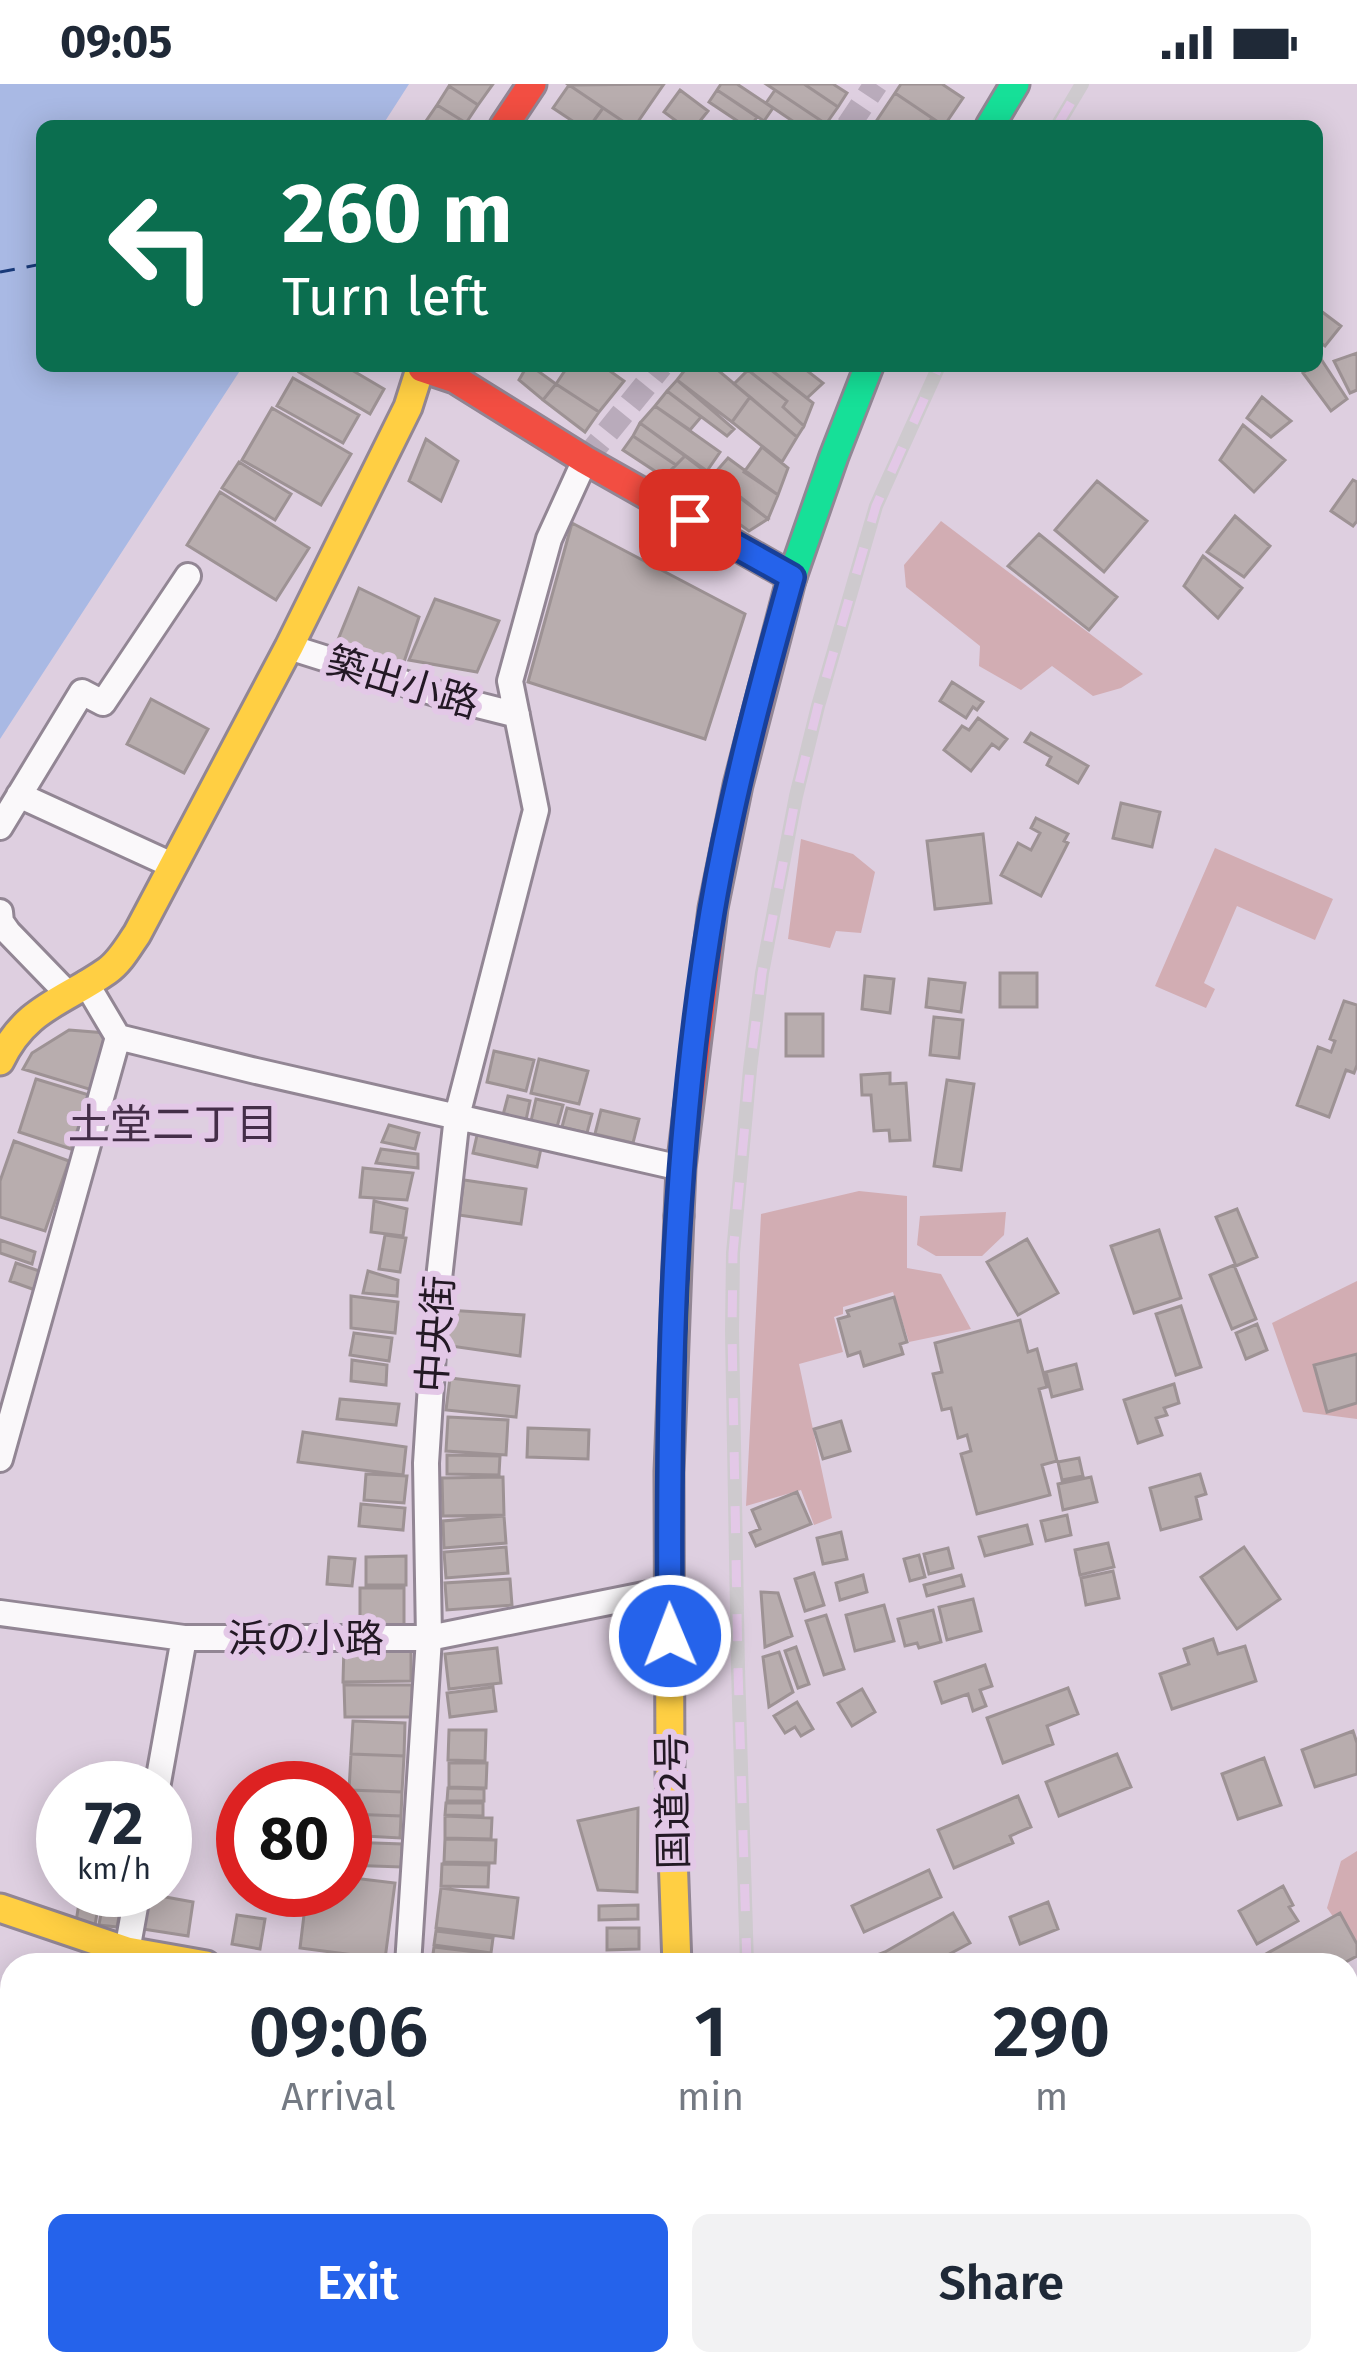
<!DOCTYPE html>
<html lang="en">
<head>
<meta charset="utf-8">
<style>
	body { margin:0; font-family:"Fira Sans","Noto Sans JP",sans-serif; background:#f2f2f3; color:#1f2937; height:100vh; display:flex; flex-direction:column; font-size:45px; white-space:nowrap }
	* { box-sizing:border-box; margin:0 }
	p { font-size:39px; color:#747a83 }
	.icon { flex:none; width:66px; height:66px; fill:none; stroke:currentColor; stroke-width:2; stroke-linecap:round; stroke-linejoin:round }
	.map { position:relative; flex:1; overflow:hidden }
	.side { position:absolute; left:0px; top:1869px; width:1359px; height:423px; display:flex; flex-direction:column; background:#fff; border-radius:36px 36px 0 0; box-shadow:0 6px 30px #0003 }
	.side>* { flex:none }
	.guide { position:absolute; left:36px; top:36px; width:1287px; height:252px; border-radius:18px; box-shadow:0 6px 30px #0003; background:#0b6e4f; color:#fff; overflow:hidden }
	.speed { position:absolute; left:36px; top:1677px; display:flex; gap:24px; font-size:60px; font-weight:700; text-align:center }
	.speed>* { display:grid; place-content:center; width:156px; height:156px; border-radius:50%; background:#fff; box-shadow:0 6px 30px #0003; line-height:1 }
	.speed small { font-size:30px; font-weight:400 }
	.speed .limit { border:18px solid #d22; background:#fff; color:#111 }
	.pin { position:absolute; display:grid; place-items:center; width:102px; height:102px; color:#fff; margin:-51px; border-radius:24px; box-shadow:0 6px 18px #0006 }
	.me { position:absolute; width:132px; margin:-66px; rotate:359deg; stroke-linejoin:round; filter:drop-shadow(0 0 9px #0008) }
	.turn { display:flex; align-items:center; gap:42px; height:252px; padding:0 48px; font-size:54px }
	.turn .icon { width:156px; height:156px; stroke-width:2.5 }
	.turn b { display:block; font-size:84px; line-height:102px }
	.eta { display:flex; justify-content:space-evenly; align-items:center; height:204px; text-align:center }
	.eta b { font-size:72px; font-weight:600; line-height:84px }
	.button { display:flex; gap:24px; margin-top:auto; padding:24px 48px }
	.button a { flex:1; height:138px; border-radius:18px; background:#2563eb; color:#fff; font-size:48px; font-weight:600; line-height:138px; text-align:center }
	.button a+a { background:#f2f2f3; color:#1f2937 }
	.status { display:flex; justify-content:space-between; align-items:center; height:84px; padding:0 60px; background:#fff; direction:ltr }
	.status svg { height:33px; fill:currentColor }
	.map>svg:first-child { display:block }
</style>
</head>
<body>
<div class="status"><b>09:05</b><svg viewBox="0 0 49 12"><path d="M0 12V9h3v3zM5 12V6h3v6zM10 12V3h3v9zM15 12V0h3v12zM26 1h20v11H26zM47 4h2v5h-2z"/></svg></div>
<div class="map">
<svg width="1357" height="2290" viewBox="0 0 1357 2290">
	<rect width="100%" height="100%" fill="#decfe0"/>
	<path fill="#d2adb3" d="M 941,437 L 1143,590 L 1121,604 L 1093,612 L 1052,582 L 1021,606 L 979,582 L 980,562 L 906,503 L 904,481 Z
		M 801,755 L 853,770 L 875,788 L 861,849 L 836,847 L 830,864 L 788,855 Z
		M 1215,764 L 1333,815 L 1315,856 L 1237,822 L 1204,899 L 1215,905 L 1206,924 L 1155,902 Z
		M 859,1107 L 907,1112 L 907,1184 L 941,1190 L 971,1245 L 909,1258 L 893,1208 L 843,1223 L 843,1230 L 834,1233 L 843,1268 L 799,1280 L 832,1434 L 814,1441 L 801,1406 L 746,1422 L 761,1130 Z
		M 1006,1128 L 1004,1151 L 982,1172 L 936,1172 L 917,1161 L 920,1132 Z
		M 1357,1197 L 1357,1335 L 1303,1328 L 1272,1239 Z
		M 1357,1767 L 1357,1867 L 1327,1824 L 1341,1777 Z"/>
	<path fill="#a9b9e4" d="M 0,0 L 409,0 L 382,42 L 42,42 L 42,282 L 243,282 L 0,655 Z"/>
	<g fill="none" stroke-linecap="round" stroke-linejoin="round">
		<path stroke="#193a79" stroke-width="3" stroke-dasharray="15 12" stroke-linecap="butt" d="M 0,188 L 42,180"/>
	</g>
	<path fill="#b8adae" stroke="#9d9294" stroke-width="3" d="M 450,0 L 493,0 L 478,21 L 449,2 Z
		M 664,0 L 635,42 L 630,42 L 569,1 Z
		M 721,0 L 737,0 L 773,24 L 764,37 L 717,6 Z
		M 766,0 L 804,0 L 838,23 L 826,40 Z
		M 804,0 L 833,0 L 847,9 L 838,23 Z
		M 901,0 L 942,0 L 963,14 L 944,42 L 895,9 Z
		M 569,1 L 603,24 L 590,42 L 580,42 L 553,24 Z
		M 449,2 L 478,21 L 466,39 L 437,21 Z
		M 680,6 L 708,27 L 696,42 L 683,42 L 664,28 Z
		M 717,6 L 757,33 L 751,42 L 745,42 L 709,18 Z
		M 775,6 L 826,40 L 825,42 L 800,42 L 766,19 Z
		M 895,9 L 932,34 L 927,42 L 887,42 L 877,36 Z
		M 437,21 L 466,39 L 464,42 L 434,42 L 426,37 Z
		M 603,24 L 630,42 L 590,42 Z
		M 1317,224 L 1341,242 L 1325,262 L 1317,256 Z
		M 1357,269 L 1357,306 L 1350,309 L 1334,277 Z
		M 1321,275 L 1347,315 L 1331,327 L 1303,289 L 1312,282 L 1317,282 Z
		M 303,282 L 345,282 L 384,305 L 370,330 L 299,288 Z
		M 527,282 L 531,282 L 556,300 L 543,316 L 519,296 Z
		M 568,282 L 603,282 L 624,297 L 599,328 L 556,300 Z
		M 688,282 L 713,282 L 750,313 L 732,338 L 677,296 Z
		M 753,282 L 766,282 L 813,319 L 804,342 L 783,323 L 787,317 L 748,286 Z
		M 766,282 L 801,282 L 823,299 L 807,314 Z
		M 748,286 L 787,317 L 783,323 L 804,342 L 797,353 L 734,300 Z
		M 293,294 L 359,331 L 343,359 L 277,322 Z
		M 677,296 L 734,345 L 727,352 L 667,307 Z
		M 556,300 L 599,328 L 585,348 L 543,316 Z
		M 667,307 L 701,333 L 690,346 L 655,322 Z
		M 750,313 L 797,353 L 782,378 L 732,338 Z
		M 1262,313 L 1291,337 L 1271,353 L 1247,334 Z
		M 655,322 L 720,368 L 707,387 L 640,339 Z
		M 272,324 L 351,370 L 321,421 L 242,376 Z
		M 640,339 L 685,372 L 676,381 L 633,352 Z
		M 1243,341 L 1285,376 L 1254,408 L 1220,376 Z
		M 633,352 L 676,381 L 664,393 L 623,366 Z
		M 426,355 L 458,377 L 441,417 L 409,397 Z
		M 762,363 L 788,384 L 778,411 L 744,388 Z
		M 685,372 L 727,404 L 714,422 L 664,393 Z
		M 728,374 L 778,411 L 768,435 L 713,391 Z
		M 239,378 L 291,410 L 275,436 L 222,404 Z
		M 1353,396 L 1357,398 L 1357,437 L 1353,442 L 1331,427 Z
		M 1097,397 L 1147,437 L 1104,488 L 1055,446 Z
		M 727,404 L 768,435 L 749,447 L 714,422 Z
		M 220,408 L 309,464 L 276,516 L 187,461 Z
		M 1235,432 L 1270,462 L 1244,493 L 1207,468 Z
		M 572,439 L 745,530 L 705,655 L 528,598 Z
		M 1039,450 L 1117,513 L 1089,546 L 1008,482 Z
		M 1203,472 L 1242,504 L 1218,534 L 1184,502 Z
		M 359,504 L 419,533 L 401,587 L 335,563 Z
		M 435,515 L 499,537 L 477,588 L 409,576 Z
		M 952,598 L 983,618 L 977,626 L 973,623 L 966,634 L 940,617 Z
		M 151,615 L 208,645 L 184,689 L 127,660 Z
		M 978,634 L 1007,655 L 999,665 L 992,660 L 971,687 L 944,666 L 962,642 L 969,646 Z
		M 1031,649 L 1088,682 L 1078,699 L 1047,681 L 1051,673 L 1025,658 Z
		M 1121,719 L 1160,728 L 1152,763 L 1113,754 Z
		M 1036,734 L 1068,750 L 1064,757 L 1068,759 L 1041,812 L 1001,791 L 1018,759 L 1031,766 L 1040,749 L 1031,744 Z
		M 983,750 L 991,819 L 935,825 L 927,757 Z
		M 1000,889 L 1037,889 L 1037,923 L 1000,923 Z
		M 865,892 L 894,895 L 890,929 L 862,925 Z
		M 929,895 L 965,899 L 961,928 L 926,923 Z
		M 1344,917 L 1357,921 L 1357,981 L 1354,989 L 1346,986 L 1329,1033 L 1297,1021 L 1318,963 L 1331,968 L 1335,957 L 1330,955 Z
		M 786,930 L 823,930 L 823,972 L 786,972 Z
		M 934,933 L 963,936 L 959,974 L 930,971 Z
		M 69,946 L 106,949 L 107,967 L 92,1006 L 23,985 L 32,969 Z
		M 494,967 L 534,976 L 526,1007 L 487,998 Z
		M 539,975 L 588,987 L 579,1020 L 531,1009 Z
		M 890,989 L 890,1000 L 906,999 L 910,1056 L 890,1057 L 889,1046 L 874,1047 L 871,1011 L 862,1011 L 861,991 Z
		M 36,995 L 89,1011 L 71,1065 L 19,1048 Z
		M 947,996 L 974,1000 L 961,1086 L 934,1082 Z
		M 508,1012 L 530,1017 L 526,1036 L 503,1031 Z
		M 536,1015 L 563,1021 L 557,1043 L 531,1037 Z
		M 567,1024 L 592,1030 L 587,1049 L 562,1043 Z
		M 601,1026 L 639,1035 L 633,1059 L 595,1050 Z
		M 389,1041 L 419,1049 L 415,1065 L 382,1058 Z
		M 478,1047 L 542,1060 L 537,1083 L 473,1069 Z
		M 14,1057 L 69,1077 L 45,1147 L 0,1133 L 0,1097 Z
		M 381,1065 L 418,1070 L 418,1084 L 376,1079 Z
		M 363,1084 L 413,1089 L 407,1116 L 360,1113 Z
		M 464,1096 L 526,1105 L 521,1140 L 459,1131 Z
		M 374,1117 L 407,1125 L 403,1152 L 371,1148 Z
		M 1237,1125 L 1257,1173 L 1236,1182 L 1216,1133 Z
		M 1159,1146 L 1181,1214 L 1134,1229 L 1111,1162 Z
		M 385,1151 L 406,1154 L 400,1188 L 379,1185 Z
		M 1027,1155 L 1058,1209 L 1018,1231 L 987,1178 Z
		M 0,1156 L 35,1168 L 32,1180 L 0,1169 Z
		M 16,1179 L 45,1189 L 38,1207 L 10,1197 Z
		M 1234,1181 L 1256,1235 L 1232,1245 L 1210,1191 Z
		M 368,1187 L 398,1196 L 397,1212 L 363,1209 Z
		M 351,1212 L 398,1218 L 395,1249 L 351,1244 Z
		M 894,1213 L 907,1258 L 900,1260 L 903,1270 L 864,1282 L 860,1268 L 848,1272 L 838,1235 L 849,1232 L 847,1227 Z
		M 1181,1222 L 1201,1283 L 1176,1291 L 1156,1230 Z
		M 447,1226 L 524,1231 L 520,1272 L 444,1261 Z
		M 1020,1236 L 1028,1268 L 1037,1265 L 1047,1303 L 1039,1305 L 1057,1377 L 1042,1381 L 1050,1411 L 977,1430 L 961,1370 L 971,1367 L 967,1351 L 958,1354 L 951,1324 L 942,1326 L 933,1290 L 942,1288 L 935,1259 Z
		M 1257,1240 L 1267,1266 L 1246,1275 L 1236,1249 Z
		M 354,1249 L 392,1254 L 389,1277 L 350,1271 Z
		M 1357,1270 L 1357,1319 L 1327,1328 L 1314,1281 Z
		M 352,1276 L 387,1281 L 386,1301 L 351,1297 Z
		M 1076,1280 L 1082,1305 L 1052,1313 L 1046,1288 Z
		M 450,1294 L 519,1302 L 516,1333 L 446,1326 Z
		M 1174,1300 L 1179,1319 L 1164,1324 L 1167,1331 L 1156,1334 L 1162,1351 L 1138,1359 L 1124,1316 Z
		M 340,1315 L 399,1320 L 396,1341 L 337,1335 Z
		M 448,1333 L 508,1336 L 506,1371 L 446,1367 Z
		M 841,1337 L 850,1367 L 823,1375 L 814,1345 Z
		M 528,1344 L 589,1346 L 588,1375 L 527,1373 Z
		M 303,1348 L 406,1363 L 403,1391 L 298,1378 Z
		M 447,1371 L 500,1372 L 499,1391 L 447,1390 Z
		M 1079,1374 L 1083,1392 L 1062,1396 L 1058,1378 Z
		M 366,1390 L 407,1392 L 404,1419 L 364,1416 Z
		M 1200,1390 L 1206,1410 L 1196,1413 L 1201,1435 L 1161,1446 L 1150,1404 Z
		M 503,1393 L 504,1431 L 443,1432 L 442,1394 Z
		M 1091,1393 L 1097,1418 L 1063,1426 L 1058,1400 Z
		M 797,1408 L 811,1440 L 756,1462 L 750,1449 L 760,1445 L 752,1426 Z
		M 361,1420 L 405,1424 L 403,1446 L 359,1442 Z
		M 1067,1431 L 1071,1451 L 1046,1457 L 1041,1437 Z
		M 504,1432 L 506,1459 L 444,1464 L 443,1437 Z
		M 1027,1441 L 1032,1460 L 985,1472 L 979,1453 Z
		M 841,1448 L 847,1475 L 823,1480 L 817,1454 Z
		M 1108,1459 L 1114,1483 L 1080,1491 L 1075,1466 Z
		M 506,1463 L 508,1489 L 446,1494 L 444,1468 Z
		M 1244,1463 L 1280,1515 L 1237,1545 L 1201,1493 Z
		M 948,1464 L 953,1484 L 929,1490 L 924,1470 Z
		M 919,1471 L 925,1493 L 910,1497 L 904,1475 Z
		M 406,1472 L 406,1501 L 366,1501 L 366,1473 Z
		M 329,1473 L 355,1475 L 352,1502 L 327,1500 Z
		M 1113,1487 L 1119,1514 L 1086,1521 L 1081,1494 Z
		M 814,1489 L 824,1521 L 805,1527 L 795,1495 Z
		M 863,1491 L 867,1508 L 840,1516 L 836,1499 Z
		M 961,1491 L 964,1502 L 927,1512 L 924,1501 Z
		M 510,1495 L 512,1521 L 447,1526 L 445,1499 Z
		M 360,1504 L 404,1504 L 404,1541 L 360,1541 Z
		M 761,1508 L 778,1509 L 792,1552 L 765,1563 Z
		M 973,1515 L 981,1547 L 947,1556 L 939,1523 Z
		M 884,1521 L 894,1557 L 855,1567 L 846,1531 Z
		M 933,1526 L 941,1558 L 919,1564 L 917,1559 L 905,1562 L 898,1535 Z
		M 826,1531 L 844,1585 L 824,1591 L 806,1537 Z
		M 1213,1555 L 1218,1570 L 1245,1562 L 1256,1597 L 1172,1625 L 1160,1590 L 1189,1580 L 1184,1565 Z
		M 344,1561 L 411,1561 L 411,1597 L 343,1598 Z
		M 796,1563 L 809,1600 L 798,1604 L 785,1567 Z
		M 497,1564 L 501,1599 L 449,1605 L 445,1570 Z
		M 779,1568 L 793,1608 L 769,1623 L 763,1573 Z
		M 985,1581 L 992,1602 L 980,1606 L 986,1622 L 973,1627 L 968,1610 L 942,1619 L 935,1598 Z
		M 344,1601 L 412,1601 L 412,1633 L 345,1633 Z
		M 493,1603 L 496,1627 L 450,1633 L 447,1609 Z
		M 1068,1604 L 1078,1630 L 1047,1642 L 1053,1660 L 1003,1679 L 987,1634 Z
		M 862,1605 L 875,1628 L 852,1642 L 838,1619 Z
		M 797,1618 L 813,1645 L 801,1652 L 795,1643 L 785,1649 L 774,1632 Z
		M 353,1637 L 405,1639 L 404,1672 L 351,1670 Z
		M 449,1646 L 486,1646 L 485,1677 L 448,1676 Z
		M 1353,1647 L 1357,1659 L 1357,1690 L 1315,1703 L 1302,1666 Z
		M 351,1670 L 404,1672 L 402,1708 L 349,1706 Z
		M 1117,1670 L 1131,1703 L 1059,1732 L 1046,1698 Z
		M 1264,1674 L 1281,1721 L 1238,1735 L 1222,1690 Z
		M 449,1679 L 487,1679 L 486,1704 L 449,1703 Z
		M 448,1704 L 484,1705 L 484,1717 L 447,1717 Z
		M 349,1706 L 402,1708 L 401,1732 L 348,1730 Z
		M 1018,1712 L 1031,1743 L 1010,1752 L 1013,1759 L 954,1784 L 938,1746 Z
		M 446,1719 L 483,1719 L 483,1732 L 445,1731 Z
		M 638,1724 L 637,1808 L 598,1806 L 578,1737 Z
		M 348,1730 L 401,1732 L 400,1754 L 347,1751 Z
		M 445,1732 L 492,1734 L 491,1755 L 445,1754 Z
		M 445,1755 L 496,1756 L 495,1779 L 444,1778 Z
		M 345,1758 L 402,1760 L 401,1783 L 345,1781 Z
		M 442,1780 L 489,1781 L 488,1803 L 441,1802 Z
		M 929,1786 L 941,1813 L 864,1848 L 852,1822 Z
		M 345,1793 L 395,1799 L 385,1875 L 300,1864 L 307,1806 L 345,1806 Z
		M 1283,1802 L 1293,1821 L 1289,1823 L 1298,1837 L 1257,1860 L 1239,1827 Z
		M 441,1804 L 518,1814 L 513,1854 L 436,1844 Z
		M 81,1806 L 101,1806 L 95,1841 L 76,1838 Z
		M 105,1806 L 124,1806 L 117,1843 L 99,1841 Z
		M 149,1810 L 193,1818 L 188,1852 L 143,1845 Z
		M 1048,1818 L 1058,1845 L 1020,1860 L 1010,1833 Z
		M 638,1821 L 638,1835 L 599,1836 L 599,1822 Z
		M 953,1829 L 970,1859 L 929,1881 L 851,1881 L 885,1868 Z
		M 1340,1829 L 1357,1860 L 1357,1872 L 1340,1881 L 1269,1881 L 1264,1871 Z
		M 237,1831 L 265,1835 L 260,1865 L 232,1860 Z
		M 607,1844 L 639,1844 L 639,1865 L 607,1866 Z
		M 436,1847 L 493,1854 L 491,1869 L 434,1861 Z
		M 434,1863 L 484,1869 L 482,1881 L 432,1877 Z
		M 1347,1912 L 1357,1930 L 1357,1967 L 1347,1973 Z"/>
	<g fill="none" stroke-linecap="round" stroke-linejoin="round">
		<path stroke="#b9abbb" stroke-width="24" stroke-dasharray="24 12" stroke-linecap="butt" d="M 848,42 L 876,0
			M 585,376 L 661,282"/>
		<defs>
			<path id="street" d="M 289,563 L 454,615 L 517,631
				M 19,711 L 174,782
				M 0,743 L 82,608 L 103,619 L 188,492
				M 0,828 L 1,838 L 8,848 L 68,910
				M 86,899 L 118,953
				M 118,953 L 256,987 L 681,1084
				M 0,1375 L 118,953
				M 0,1529 L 184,1554 L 429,1554 L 669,1506
				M 157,1704 L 184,1554
				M 127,1867 L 138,1806
				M 408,1881 L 429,1554 L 426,1379 L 436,1222 L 457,1032 L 536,726 L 510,597 L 549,455 L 585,376
				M 0,1981 L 12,1986
				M 1347,2223 L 1357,2211
				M 792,2280 L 811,2290
				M 255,2290 L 260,2280
				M 1293,2290 L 1301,2280"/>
			<path id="fast" d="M 990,42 L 1015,0
				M 791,496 L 834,372 L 869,282
				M 647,2290 L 648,2280"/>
			<path id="slow" d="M 0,977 C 25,924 63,918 107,887 C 120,878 128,863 137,850 L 289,563 L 408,323 L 421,282
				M 0,1824 L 127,1867 L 206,1881
				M 677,1881 L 670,1689 L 669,1388 L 679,1132
				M 1197,2280 L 1219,2290"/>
			<path id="jam" d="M 504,42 L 532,0
				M 422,284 L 455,295 L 585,376 L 792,493
				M 679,1132 L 681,1084 L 713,824 L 738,701 L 791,496"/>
		</defs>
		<use href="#street" stroke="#928694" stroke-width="30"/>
		<use href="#fast" stroke="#928694" stroke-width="33"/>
		<use href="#slow" stroke="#928694" stroke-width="33"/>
		<use href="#jam" stroke="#928694" stroke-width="33"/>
		<use href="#street" stroke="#faf8fa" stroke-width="24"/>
		<use href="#fast" stroke="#16e098" stroke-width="27"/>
		<use href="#slow" stroke="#ffcf43" stroke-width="27"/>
		<use href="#jam" stroke="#f24e42" stroke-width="27"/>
		<defs>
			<path id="rail" d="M 1057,42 L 1082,0
				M 747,1881 L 738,1585 L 732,1247 L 733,1169 L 750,985 L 762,889 L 796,712 L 818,622 L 876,422 L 939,282
				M 695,2290 L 697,2280"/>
		</defs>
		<use href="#rail" stroke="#cecace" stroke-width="14"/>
		<use href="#rail" stroke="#e3c8e7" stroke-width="9" stroke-dasharray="27" stroke-linecap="butt"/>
	</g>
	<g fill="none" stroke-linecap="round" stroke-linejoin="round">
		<defs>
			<path id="route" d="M 670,1552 C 668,1310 672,1067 712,828 C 731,715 761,603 792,493 L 690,436"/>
		</defs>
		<use href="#route" stroke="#184099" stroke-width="30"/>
		<use href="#route" stroke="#2563eb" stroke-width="21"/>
	</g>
	<g text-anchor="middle" stroke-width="12" stroke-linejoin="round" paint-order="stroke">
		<g font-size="39" fill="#231925" stroke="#e3c8e7">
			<text transform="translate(403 598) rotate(17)" y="14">築出小路</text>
			<text transform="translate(435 1250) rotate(-86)" y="14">中央街</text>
			<text x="306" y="1568">浜の小路</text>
			<text transform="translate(672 1717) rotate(-91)" y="14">国道2号</text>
		</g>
		<g font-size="42" fill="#442e48" stroke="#e3c8e7">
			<text x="173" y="1055">土堂二丁目</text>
		</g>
	</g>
</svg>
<div class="speed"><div>72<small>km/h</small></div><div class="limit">80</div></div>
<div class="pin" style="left:690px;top:436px;background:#d93025"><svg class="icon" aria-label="arrive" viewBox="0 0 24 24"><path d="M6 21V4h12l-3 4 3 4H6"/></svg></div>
<svg class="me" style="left:670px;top:1552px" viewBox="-20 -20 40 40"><circle r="17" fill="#2563eb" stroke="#fff" stroke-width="3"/><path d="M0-11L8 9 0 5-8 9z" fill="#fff"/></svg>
<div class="guide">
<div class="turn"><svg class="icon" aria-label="left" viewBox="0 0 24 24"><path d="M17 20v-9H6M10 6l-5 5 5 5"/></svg><div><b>260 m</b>Turn left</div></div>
</div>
<section class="side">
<div class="eta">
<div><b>09:06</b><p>Arrival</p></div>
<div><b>1</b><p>min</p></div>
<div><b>290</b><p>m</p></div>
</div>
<div class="button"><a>Exit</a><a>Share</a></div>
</section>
</div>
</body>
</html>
